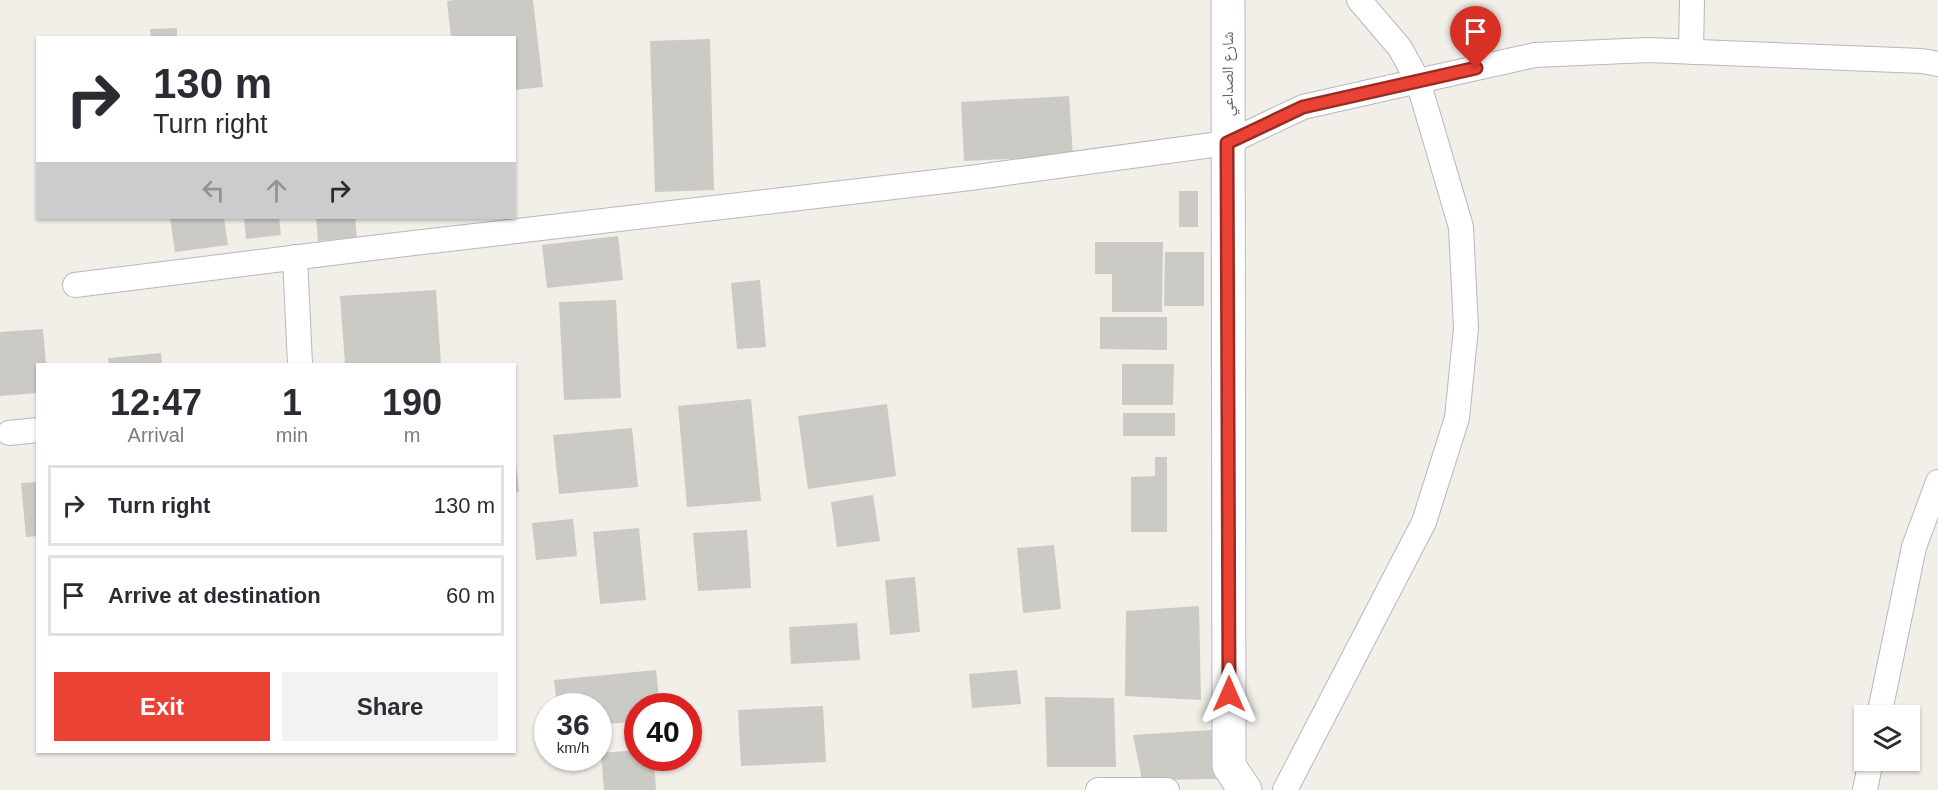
<!DOCTYPE html>
<html lang="en">
<head>
<meta charset="utf-8">
<style>
	body { margin:0; font-family:Arial,"Noto Naskh Arabic",sans-serif; background:#f2f2f3; color:#2b2b33; height:100vh; display:flex; flex-direction:column; font-size:22px; white-space:nowrap }
	* { box-sizing:border-box; margin:0 }
	p { font-size:20px; color:#7c7c81 }
	.icon { flex:none; width:33px; height:33px; fill:none; stroke:currentColor; stroke-width:2; stroke-linecap:round; stroke-linejoin:round }
	.map { position:relative; flex:1; overflow:hidden }
	.details { position:absolute; left:36px; top:363px; width:480px; height:390px; display:flex; flex-direction:column; background:#fff; border-radius:0px; box-shadow:0 2px 4px #0004 }
	.details>* { flex:none }
	.banner { position:absolute; left:36px; top:36px; width:480px; height:183px; border-radius:0px; box-shadow:0 2px 4px #0004; background:#fff; color:#2b2b33; overflow:hidden }
	.controls { position:absolute; left:1854px; top:705px; display:grid; gap:12px }
	.controls a { display:grid; place-items:center; width:66px; height:66px; border-radius:0px; background:#fff; box-shadow:0 2px 4px #0004; font-size:30px }
	.speed { position:absolute; left:534px; top:693px; display:flex; gap:12px; font-size:30px; font-weight:700; text-align:center }
	.speed>* { display:grid; place-content:center; width:78px; height:78px; border-radius:50%; background:#fff; box-shadow:0 2px 4px #0004; line-height:1 }
	.speed small { font-size:15px; font-weight:400 }
	.speed .limit { border:9px solid #d22; background:#fff; color:#111 }
	.pin { position:absolute; display:grid; place-items:center; width:51px; height:51px; color:#fff; margin:-62px -26px; border-radius:50% 50% 50% 0; rotate:-45deg; box-shadow:0 0 6px #0007 }
	.pin .icon { rotate:45deg }
	.me { position:absolute; width:66px; margin:-33px; rotate:0deg; stroke-linejoin:round; filter:drop-shadow(0 0 4px #0008) }
	.turn { display:flex; align-items:center; gap:21px; height:126px; padding:0 18px; font-size:27px }
	.turn .icon { width:78px; height:78px; stroke-width:2.5 }
	.turn b { display:block; font-size:42px; line-height:51px }
	.lanes { display:flex; align-items:center; height:57px; padding:0 18px; background:#0003; justify-content:center; gap:30px; direction:ltr }
	.lanes .off { opacity:.35 }
	.eta { display:flex; justify-content:space-evenly; align-items:center; height:102px; text-align:center }
	.eta b { font-size:36px; font-weight:700; line-height:42px }
	.button { display:flex; gap:12px; margin-top:auto; padding:12px 18px }
	.button a { flex:1; height:69px; border-radius:0px; background:#ea4335; color:#fff; font-size:24px; font-weight:700; line-height:69px; text-align:center }
	.button a+a { background:#f2f2f3; color:#2b2b33 }
	ul { padding:0; list-style:none }
	li { display:flex; align-items:center; gap:18px; height:81px; margin:0 12px 9px; padding:0 6px; border:3px solid #e1e1e2; border-radius:0px }
	li div { flex:1 }
	li b { display:block; font-size:22px }
	li em { font-style:normal }
	.map>svg:first-child { display:block }
</style>
</head>
<body>
<div class="map">
<svg width="1938" height="790" viewBox="0 0 1938 790">
	<rect width="100%" height="100%" fill="#f1efe8"/>
	<path fill="#cccac5" d="M 455,0 L 533,0 L 543,87 L 514,90 L 514,38 L 451,38 L 447,1 Z
		M 177,28 L 177,38 L 151,38 L 150,29 Z
		M 710,39 L 714,190 L 655,192 L 650,41 Z
		M 1069,96 L 1073,156 L 964,161 L 961,102 Z
		M 1179,191 L 1198,191 L 1198,227 L 1179,227 Z
		M 170,218 L 224,218 L 228,245 L 175,252 Z
		M 244,218 L 279,218 L 281,235 L 246,239 Z
		M 316,218 L 355,218 L 357,238 L 318,241 Z
		M 618,236 L 623,280 L 547,288 L 542,245 Z
		M 1095,242 L 1163,242 L 1162,312 L 1112,312 L 1112,274 L 1095,274 Z
		M 1165,252 L 1204,252 L 1204,306 L 1164,306 Z
		M 760,280 L 766,347 L 737,349 L 731,283 Z
		M 436,290 L 441,364 L 345,364 L 340,296 Z
		M 616,300 L 621,398 L 564,400 L 559,302 Z
		M 1100,317 L 1167,317 L 1167,350 L 1100,349 Z
		M 43,329 L 46,364 L 38,364 L 38,393 L 0,396 L 0,332 Z
		M 161,353 L 162,364 L 109,364 L 108,358 Z
		M 1122,364 L 1174,364 L 1173,405 L 1122,405 Z
		M 751,399 L 761,501 L 687,507 L 678,406 Z
		M 887,404 L 896,476 L 808,489 L 798,416 Z
		M 1123,413 L 1175,413 L 1175,436 L 1123,436 Z
		M 632,428 L 638,487 L 559,494 L 553,435 Z
		M 1155,457 L 1167,457 L 1167,532 L 1131,532 L 1131,477 L 1155,476 Z
		M 514,461 L 516,461 L 519,492 L 514,492 Z
		M 38,482 L 38,536 L 26,537 L 21,483 Z
		M 873,495 L 880,541 L 837,547 L 831,502 Z
		M 573,519 L 577,556 L 536,560 L 532,523 Z
		M 639,528 L 646,600 L 600,604 L 593,532 Z
		M 747,530 L 751,588 L 698,591 L 693,533 Z
		M 1054,545 L 1061,609 L 1023,613 L 1017,548 Z
		M 915,577 L 920,632 L 890,635 L 885,580 Z
		M 1199,606 L 1201,700 L 1125,696 L 1126,611 Z
		M 857,623 L 860,660 L 791,664 L 789,627 Z
		M 656,670 L 660,706 L 638,706 L 638,721 L 598,725 L 598,706 L 557,706 L 554,680 Z
		M 1017,670 L 1021,704 L 972,708 L 969,674 Z
		M 1045,697 L 1114,698 L 1116,767 L 1047,767 Z
		M 823,706 L 826,762 L 741,766 L 738,710 Z
		M 1212,730 L 1217,779 L 1142,780 L 1133,735 Z
		M 638,750 L 638,758 L 654,758 L 656,790 L 604,790 L 601,753 Z"/>
	<g fill="none" stroke-linecap="round" stroke-linejoin="round">
		<defs>
			<path id="street" d="M 1359,0 L 1400,48 L 1418,81 L 1535,55 L 1648,50 L 1922,61 L 1938,64
				M 1691,52 L 1692,0
				M 295,257 L 300,364
				M 75,285 L 380,247 L 970,178 L 1227,143 L 1303,107 L 1418,81 L 1461,227 L 1466,328 L 1457,418 L 1424,522 L 1285,790
				M 9,433 L 38,430
				M 1879,716 L 1914,547 L 1938,482
				M 1098,790 L 1167,790
				M 1865,790 L 1871,760"/>
			<path id="secondary" d="M 1228,0 L 1229,766 L 1245,790"/>
		</defs>
		<use href="#street" stroke="#b5b8bc" stroke-width="26"/>
		<use href="#secondary" stroke="#b6babf" stroke-width="35"/>
		<use href="#street" stroke="#fff" stroke-width="24"/>
		<use href="#secondary" stroke="#fff" stroke-width="33"/>
	</g>
	<g fill="none" stroke-linecap="round" stroke-linejoin="round">
		<defs>
			<path id="route" d="M 1229,694 L 1227,143 L 1303,107 L 1476,68"/>
		</defs>
		<use href="#route" stroke="#982c22" stroke-width="15"/>
		<use href="#route" stroke="#ea4335" stroke-width="10"/>
	</g>
	<g text-anchor="middle" stroke-width="4.5" stroke-linejoin="round" paint-order="stroke">
		<g font-size="16" fill="#5f6368" stroke="#fff">
			<text transform="translate(1227 74) rotate(-90)" y="6">شارع الصداعي</text>
		</g>
	</g>
</svg>
<div class="controls">
<a><svg class="icon" aria-label="layers" viewBox="0 0 24 24"><path d="M12 4l9 5-9 5-9-5zM3 14l9 5 9-5"/></svg></a>
</div>
<div class="speed"><div>36<small>km/h</small></div><div class="limit">40</div></div>
<div class="pin" style="left:1476px;top:68px;background:#d93025"><svg class="icon" aria-label="arrive" viewBox="0 0 24 24"><path d="M6 21V4h12l-3 4 3 4H6"/></svg></div>
<svg class="me" style="left:1229px;top:694px" viewBox="-20 -20 40 40"><path d="M0-17L14 15 0 8-14 15z" fill="#ea4335" stroke="#fff" stroke-width="4"/></svg>
<div class="banner">
<div class="turn"><svg class="icon" aria-label="right" viewBox="0 0 24 24"><path d="M7 20v-9h11M14 6l5 5-5 5"/></svg><div><b>130 m</b>Turn right</div></div>
<div class="lanes"><svg class="icon off" aria-label="left" viewBox="0 0 24 24"><path d="M17 20v-9H6M10 6l-5 5 5 5"/></svg><svg class="icon off" aria-label="ahead" viewBox="0 0 24 24"><path d="M12 20V5M6 11l6-6 6 6"/></svg><svg class="icon" aria-label="right" viewBox="0 0 24 24"><path d="M7 20v-9h11M14 6l5 5-5 5"/></svg></div>
</div>
<section class="details">
<div class="eta">
<div><b>12:47</b><p>Arrival</p></div>
<div><b>1</b><p>min</p></div>
<div><b>190</b><p>m</p></div>
</div>
<ul>
<li><svg class="icon" aria-label="right" viewBox="0 0 24 24"><path d="M7 20v-9h11M14 6l5 5-5 5"/></svg><div><b>Turn right</b></div><em>130 m</em></li>
<li><svg class="icon" aria-label="arrive" viewBox="0 0 24 24"><path d="M6 21V4h12l-3 4 3 4H6"/></svg><div><b>Arrive at destination</b></div><em>60 m</em></li>
</ul>
<div class="button"><a>Exit</a><a>Share</a></div>
</section>
</div>
</body>
</html>
